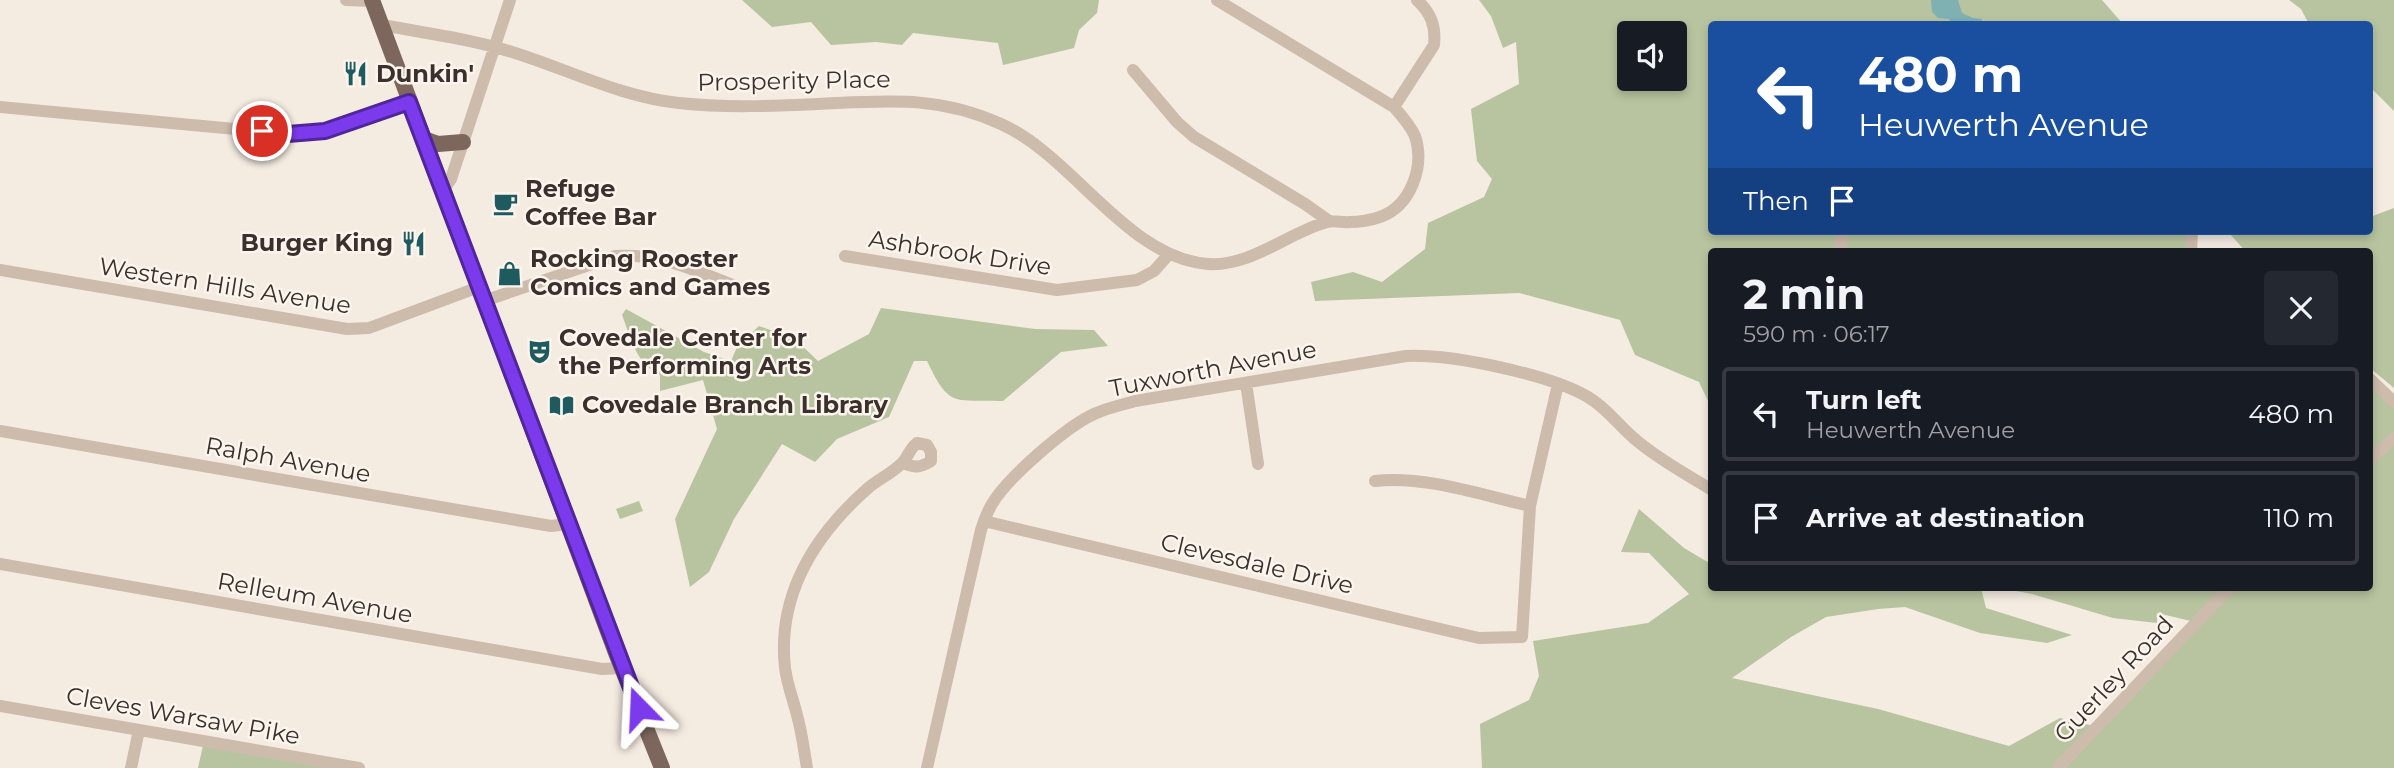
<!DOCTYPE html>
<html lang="en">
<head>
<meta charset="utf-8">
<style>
	body { margin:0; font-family:Montserrat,sans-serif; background:#242831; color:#f1f3f6; height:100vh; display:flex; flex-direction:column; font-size:26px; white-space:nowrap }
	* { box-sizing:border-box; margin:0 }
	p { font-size:23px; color:#9ea1a6 }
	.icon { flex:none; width:38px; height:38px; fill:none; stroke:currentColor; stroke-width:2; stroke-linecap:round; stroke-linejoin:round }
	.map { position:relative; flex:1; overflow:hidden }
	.sheet { position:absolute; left:1708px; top:248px; width:665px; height:343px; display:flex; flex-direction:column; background:#171b24; border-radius:7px; box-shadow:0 4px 10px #0003 }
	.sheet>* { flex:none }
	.top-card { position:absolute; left:1708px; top:21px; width:665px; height:214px; border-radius:7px; box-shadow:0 4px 10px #0003; background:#1a4fa0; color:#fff; overflow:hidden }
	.tools { position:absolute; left:1617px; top:21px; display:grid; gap:14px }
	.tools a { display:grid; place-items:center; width:70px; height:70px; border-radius:7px; background:#171b24; box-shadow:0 4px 10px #0003; font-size:35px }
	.pin { position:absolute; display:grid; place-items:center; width:60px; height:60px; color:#fff; margin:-30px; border:4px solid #fff; border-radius:50%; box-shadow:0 2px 7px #0007 }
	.me { position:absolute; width:77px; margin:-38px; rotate:339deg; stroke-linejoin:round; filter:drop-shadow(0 0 5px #0008) }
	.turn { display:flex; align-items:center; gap:24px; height:147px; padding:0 35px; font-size:32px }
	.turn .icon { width:91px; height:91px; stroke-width:2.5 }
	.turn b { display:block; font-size:49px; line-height:60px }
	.then { display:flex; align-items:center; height:66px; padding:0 35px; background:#0003; gap:14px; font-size:26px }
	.round { display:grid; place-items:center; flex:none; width:74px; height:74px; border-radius:7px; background:#242831 }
	.summary { display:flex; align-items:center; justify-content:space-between; height:119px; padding:0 35px }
	h1 { font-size:42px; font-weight:700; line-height:52px }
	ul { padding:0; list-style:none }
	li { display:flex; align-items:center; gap:21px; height:94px; margin:0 14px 10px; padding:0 21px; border:4px solid #363941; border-radius:7px }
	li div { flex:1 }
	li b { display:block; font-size:26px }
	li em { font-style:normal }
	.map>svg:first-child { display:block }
</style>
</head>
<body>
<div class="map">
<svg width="2394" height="768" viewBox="0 0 2394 768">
	<rect width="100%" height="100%" fill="#f4ebe1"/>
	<path fill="#b8c4a0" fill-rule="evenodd" d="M 742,0 L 1099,0 L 1097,13 L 1079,30 L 1074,48 L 1003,65 L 998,43 L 913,33 L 902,45 L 876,42 L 831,45 L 811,22 L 772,27 Z
		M 1479,0 L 2102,0 L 2123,24 L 1712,24 L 1712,231 L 2192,231 L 2191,252 L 1712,252 L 1711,407 L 1699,382 L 1635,355 L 1620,320 L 1519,293 L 1315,301 L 1311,282 L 1353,272 L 1382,282 L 1425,249 L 1428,223 L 1484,197 L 1492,179 L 1477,161 L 1471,109 L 1519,84 L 1516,42 L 1503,48 L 1491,16 ZM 1629,33 L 1675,33 L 1675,79 L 1629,79 Z
		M 2289,0 L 2394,0 L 2394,111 L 2370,87 L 2370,24 L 2309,24 L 2301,9 Z
		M 2394,208 L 2394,388 L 2370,368 L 2370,252 L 2246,252 L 2230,234 L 2230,231 L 2370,231 L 2370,217 Z
		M 881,308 L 1035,329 L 1094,330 L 1108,346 L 1061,352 L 1003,401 C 953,399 950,409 927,361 L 914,361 L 889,417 L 837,439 L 815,462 L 782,444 L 734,519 L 709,572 L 690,587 L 675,519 L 717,429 L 703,380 L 660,391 L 660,375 C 636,364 631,338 622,315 L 626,309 L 704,352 L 731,361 L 737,347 L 759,326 L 795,339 L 818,361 L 869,334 Z
		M 2370,379 L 2394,402 L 2394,768 L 1482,768 L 1480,724 L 1529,700 L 1539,676 L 1533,641 L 1648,623 L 1689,594 L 1649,553 L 1621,552 L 1639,509 L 1684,548 L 1711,564 L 1712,588 L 1981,588 L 1986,608 L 2072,635 L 2047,643 L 1980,633 L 1905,607 L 1878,609 L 1826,617 L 1791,637 L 1732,678 L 1878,709 L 2009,746 L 2060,718 L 2098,727 L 2195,622 L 2157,613 L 2157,623 L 2113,618 L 2032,594 L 2000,588 L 2370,588 Z
		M 639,501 L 643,511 L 620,519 L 616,509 Z
		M 204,741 L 359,768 L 198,768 Z"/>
	<path fill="#7fb0b2" d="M 1931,0 L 1958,0 L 1962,13 L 1973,18 L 1982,19 L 1981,24 L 1952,24 L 1949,19 L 1938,18 L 1932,12 Z"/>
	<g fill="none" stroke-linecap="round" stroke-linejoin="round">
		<path stroke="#cdbbac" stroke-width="12" d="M 346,0 L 373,1
			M 382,25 C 425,33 470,39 512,52 C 567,69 621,97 679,103 C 725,108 772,106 818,104 C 886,101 937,95 1001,124 C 1073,156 1127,258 1208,264 C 1251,267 1287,233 1327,222 C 1334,220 1343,223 1350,222 C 1360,222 1371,220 1380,217 C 1411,206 1425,166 1415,136 C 1410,125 1402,116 1394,107 L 1217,0
			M 1133,70 L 1177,122 L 1194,137 L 1305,204 L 1329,221
			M 0,107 L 288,134 C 333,133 368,117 409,101
			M 1394,107 L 1434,45 C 1436,26 1431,13 1417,0
			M 444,189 L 451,179 L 510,0
			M 1840,252 L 1842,231
			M 2191,252 L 2192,231
			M 845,256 L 1057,290 L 1137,280 L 1154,271 L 1169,254
			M 0,270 L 347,329 L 369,328 L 479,287
			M 484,301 L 615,256 C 664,253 694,271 738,287
			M 2370,379 L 2394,402
			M 1246,383 L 1258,464
			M 0,431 L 551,526 L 568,524
			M 2370,459 L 2394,438
			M 1375,481 C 1424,475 1482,495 1530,506
			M 984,521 L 1453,632 L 1479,638 L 1522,637 L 1530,506 L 1558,384
			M 0,564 L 602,669 L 623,668
			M 0,706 L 359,768
			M 131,768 L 139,730
			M 807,768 C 804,750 802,733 797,715 C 793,699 787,684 785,668 C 777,595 814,536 867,489 C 877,480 891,474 901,464 C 908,458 909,449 917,443 L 927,445 L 931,452 L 931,461 C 920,468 915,468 903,463
			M 927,768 L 981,530 C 984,521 987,512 992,504 C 1007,478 1066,427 1094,414 C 1107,408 1121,405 1135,401 L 1406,356 C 1452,354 1548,374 1588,397 C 1607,408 1619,426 1636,440 C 1658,459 1686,474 1712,490
			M 2058,768 L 2229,588"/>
		<path stroke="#7d675c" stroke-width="16" d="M 372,0 L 616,653 L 662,768
			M 424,139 L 438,144 L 463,142"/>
	</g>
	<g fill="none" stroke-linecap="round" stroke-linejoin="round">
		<defs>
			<path id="route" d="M 262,131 L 288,134 L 325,131 L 409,102 L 639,708"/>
		</defs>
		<use href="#route" stroke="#51269a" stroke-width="18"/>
		<use href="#route" stroke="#7c3aed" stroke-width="12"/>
	</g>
	<defs>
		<symbol id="restaurant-bare" viewBox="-9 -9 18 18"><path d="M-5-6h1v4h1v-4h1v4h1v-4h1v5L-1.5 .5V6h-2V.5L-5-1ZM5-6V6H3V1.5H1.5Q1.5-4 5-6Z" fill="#1f5a5e" stroke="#fbf5ee" stroke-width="2.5" paint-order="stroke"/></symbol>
		<symbol id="cafe-bare" viewBox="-9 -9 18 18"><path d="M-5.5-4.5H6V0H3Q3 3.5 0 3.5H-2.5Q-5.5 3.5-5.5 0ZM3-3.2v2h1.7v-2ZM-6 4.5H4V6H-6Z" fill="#1f5a5e" stroke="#fbf5ee" stroke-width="2.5" paint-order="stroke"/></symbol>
		<symbol id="shop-bare" viewBox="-9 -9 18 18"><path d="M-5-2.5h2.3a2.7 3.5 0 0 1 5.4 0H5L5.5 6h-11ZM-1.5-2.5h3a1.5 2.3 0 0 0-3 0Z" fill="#1f5a5e" stroke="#fbf5ee" stroke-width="2.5" paint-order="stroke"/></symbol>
		<symbol id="theatre-bare" viewBox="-9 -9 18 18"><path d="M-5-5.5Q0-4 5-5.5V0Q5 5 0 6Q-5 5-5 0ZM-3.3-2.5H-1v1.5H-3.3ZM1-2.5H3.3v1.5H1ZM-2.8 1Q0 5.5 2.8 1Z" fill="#1f5a5e" stroke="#fbf5ee" stroke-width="2.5" paint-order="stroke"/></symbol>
		<symbol id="library-bare" viewBox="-9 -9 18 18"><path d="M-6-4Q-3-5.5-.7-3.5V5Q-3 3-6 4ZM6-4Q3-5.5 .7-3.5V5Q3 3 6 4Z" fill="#1f5a5e" stroke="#fbf5ee" stroke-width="2.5" paint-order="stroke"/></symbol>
	</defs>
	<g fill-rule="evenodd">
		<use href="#restaurant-bare" x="338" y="56" width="35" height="35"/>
		<use href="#cafe-bare" x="488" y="186" width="35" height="35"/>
		<use href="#restaurant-bare" x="396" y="226" width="35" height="35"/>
		<use href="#shop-bare" x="492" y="256" width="35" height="35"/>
		<use href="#theatre-bare" x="522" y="334" width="35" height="35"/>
		<use href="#library-bare" x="544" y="388" width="35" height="35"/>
	</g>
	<g text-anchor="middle" stroke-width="5" stroke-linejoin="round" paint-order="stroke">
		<g font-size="24" font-weight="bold" fill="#3b302b" stroke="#fbf5ee" text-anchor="start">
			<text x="376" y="82">Dunkin'</text>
			<text x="525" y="197">Refuge<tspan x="525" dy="28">Coffee Bar</tspan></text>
			<text x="393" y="251" text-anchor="end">Burger King</text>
			<text x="530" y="267">Rocking Rooster<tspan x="530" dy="28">Comics and Games</tspan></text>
			<text x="559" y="346">Covedale Center for<tspan x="559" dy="28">the Performing Arts</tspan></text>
			<text x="582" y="413">Covedale Branch Library</text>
		</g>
		<g font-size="24" fill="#3b302b" stroke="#fbf5ee">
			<text transform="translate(794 81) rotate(-1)" y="8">Prosperity Place</text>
			<text transform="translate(960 253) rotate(9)" y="8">Ashbrook Drive</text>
			<text transform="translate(225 286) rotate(9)" y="8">Western Hills Avenue</text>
			<text transform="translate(1213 369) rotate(-11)" y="8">Tuxworth Avenue</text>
			<text transform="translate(288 460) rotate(10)" y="8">Ralph Avenue</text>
			<text transform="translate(1257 564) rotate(13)" y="8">Clevesdale Drive</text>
			<text transform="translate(315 598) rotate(10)" y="8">Relleum Avenue</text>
			<text transform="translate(2114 679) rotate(-47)" y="8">Guerley Road</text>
			<text transform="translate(183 716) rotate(10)" y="8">Cleves Warsaw Pike</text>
		</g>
	</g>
</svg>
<div class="tools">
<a><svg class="icon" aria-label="sound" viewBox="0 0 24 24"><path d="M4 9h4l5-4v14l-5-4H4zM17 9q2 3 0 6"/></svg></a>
</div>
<div class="pin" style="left:262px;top:131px;background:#d93025"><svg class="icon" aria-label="arrive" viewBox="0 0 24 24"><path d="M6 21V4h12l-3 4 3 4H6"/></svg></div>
<svg class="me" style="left:639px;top:708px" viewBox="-20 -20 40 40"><path d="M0-17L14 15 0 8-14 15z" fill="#7c3aed" stroke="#fff" stroke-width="4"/></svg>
<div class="top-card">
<div class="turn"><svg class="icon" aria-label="left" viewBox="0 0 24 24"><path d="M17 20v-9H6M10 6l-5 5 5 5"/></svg><div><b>480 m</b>Heuwerth Avenue</div></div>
<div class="then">Then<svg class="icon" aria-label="arrive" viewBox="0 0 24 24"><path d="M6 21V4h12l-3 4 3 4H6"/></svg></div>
</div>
<section class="sheet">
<div class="summary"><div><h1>2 min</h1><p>590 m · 06:17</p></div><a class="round"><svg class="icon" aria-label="close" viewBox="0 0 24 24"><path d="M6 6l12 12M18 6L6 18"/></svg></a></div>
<ul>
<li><svg class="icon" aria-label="left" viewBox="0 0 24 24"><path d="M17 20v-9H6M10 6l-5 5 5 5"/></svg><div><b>Turn left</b><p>Heuwerth Avenue</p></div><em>480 m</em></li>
<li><svg class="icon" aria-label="arrive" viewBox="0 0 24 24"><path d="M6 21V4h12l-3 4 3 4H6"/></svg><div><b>Arrive at destination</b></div><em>110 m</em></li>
</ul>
</section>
</div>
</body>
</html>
